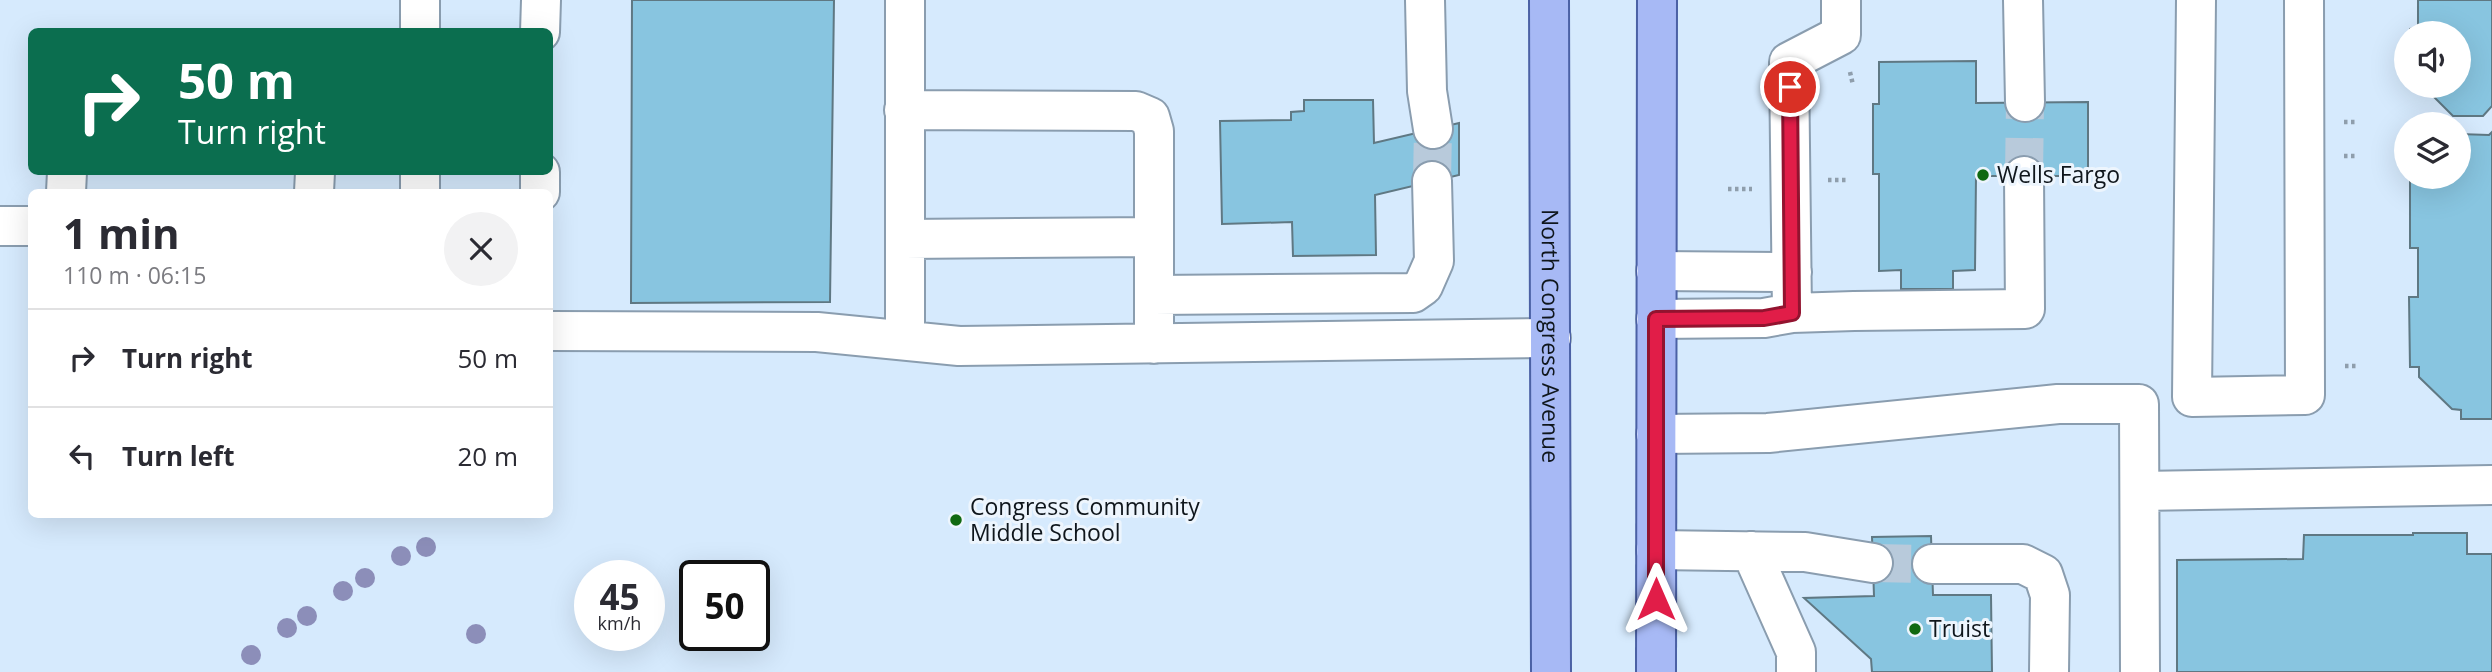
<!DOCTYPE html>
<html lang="en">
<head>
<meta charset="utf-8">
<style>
	body { margin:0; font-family:"Open Sans",sans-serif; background:#f2f2f3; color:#2b2b33; height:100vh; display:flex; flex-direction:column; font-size:26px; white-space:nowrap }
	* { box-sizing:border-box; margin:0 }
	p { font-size:23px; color:#7c7c81 }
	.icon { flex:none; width:38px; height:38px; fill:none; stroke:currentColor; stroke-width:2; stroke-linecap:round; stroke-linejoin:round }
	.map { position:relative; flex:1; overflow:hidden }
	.drawer { position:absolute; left:28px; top:189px; width:525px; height:329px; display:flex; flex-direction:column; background:#fff; border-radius:10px; box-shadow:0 7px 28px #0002 }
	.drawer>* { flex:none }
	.hud { position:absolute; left:28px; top:28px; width:525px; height:147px; border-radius:10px; box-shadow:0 7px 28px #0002; background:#0b6e4f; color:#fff; overflow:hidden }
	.controls { position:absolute; left:2394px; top:21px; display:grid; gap:14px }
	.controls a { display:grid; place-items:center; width:77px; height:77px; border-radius:50%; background:#fff; box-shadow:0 7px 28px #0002; font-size:35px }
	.speed { position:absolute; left:574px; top:560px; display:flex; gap:14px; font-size:35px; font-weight:700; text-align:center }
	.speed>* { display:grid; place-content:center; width:91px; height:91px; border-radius:50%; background:#fff; box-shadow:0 7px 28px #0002; line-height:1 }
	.speed small { font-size:18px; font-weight:400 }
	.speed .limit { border:4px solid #111; border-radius:10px; background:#fff; color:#111 }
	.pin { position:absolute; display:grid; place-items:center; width:60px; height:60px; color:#fff; margin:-30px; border:4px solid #fff; border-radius:50%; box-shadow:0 2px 7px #0007 }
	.me { position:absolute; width:77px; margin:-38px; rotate:0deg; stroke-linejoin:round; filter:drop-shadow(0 0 5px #0008) }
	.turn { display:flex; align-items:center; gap:24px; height:147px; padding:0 35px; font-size:32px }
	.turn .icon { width:91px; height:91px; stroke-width:2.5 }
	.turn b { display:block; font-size:49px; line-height:60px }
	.round { display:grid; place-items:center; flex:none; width:74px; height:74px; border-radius:37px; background:#f2f2f3 }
	.head { display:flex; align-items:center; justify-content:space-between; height:119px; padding:0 35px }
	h1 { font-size:42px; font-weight:700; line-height:52px }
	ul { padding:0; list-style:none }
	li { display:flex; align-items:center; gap:21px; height:98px; padding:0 35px; border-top:2px solid #e1e1e2 }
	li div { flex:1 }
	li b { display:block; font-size:26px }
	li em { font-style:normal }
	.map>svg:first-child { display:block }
</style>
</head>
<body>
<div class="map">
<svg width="2492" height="672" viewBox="0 0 2492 672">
	<rect width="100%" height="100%" fill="#d6eafd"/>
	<path fill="#88c5e0" stroke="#5f7883" stroke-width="2" d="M 632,0 L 834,0 L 830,302 L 631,303 Z
		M 2418,0 L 2492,0 L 2492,106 L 2483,116 L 2453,116 L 2423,86 L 2459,86 L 2459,33 L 2410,33 L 2410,29 L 2418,28 Z
		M 1976,61 L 1976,103 L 2088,102 L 2088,176 L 1976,176 L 1975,270 L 1953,271 L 1953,289 L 1901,289 L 1901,270 L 1879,271 L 1879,174 L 1873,174 L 1873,104 L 1879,104 L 1879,62 Z
		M 1304,100 L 1373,100 L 1374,143 L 1459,123 L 1459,175 L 1375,195 L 1376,255 L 1293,256 L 1292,222 L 1222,224 L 1220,121 L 1291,120 L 1291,112 L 1304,111 Z
		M 2492,132 L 2492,419 L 2461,419 L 2461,410 L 2452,409 L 2419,377 L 2419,367 L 2410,367 L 2409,297 L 2418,297 L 2418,248 L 2410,248 L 2410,177 L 2459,177 L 2459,134 L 2489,135 Z
		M 2413,533 L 2467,533 L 2467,554 L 2492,554 L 2492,672 L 2177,672 L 2177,560 L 2303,559 L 2304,535 L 2413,535 Z
		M 1931,536 L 1933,595 L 1991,595 L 1992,672 L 1872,672 L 1871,659 L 1804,598 L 1874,596 L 1872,537 Z"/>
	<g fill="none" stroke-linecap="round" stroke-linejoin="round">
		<path stroke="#b8cadb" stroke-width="38" stroke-dasharray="38 19" stroke-linecap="butt" d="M 2024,176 L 2025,102
			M 1432,181 L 1433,129
			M 1873,563 L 1932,564"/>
		<defs>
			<path id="minor" d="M 420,0 L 420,32
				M 905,0 L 905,339
				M 1425,0 L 1427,91 L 1433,129
				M 2023,0 L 2025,102
				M 2196,0 L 2192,397 L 2305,395 L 2304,0
				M 540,32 L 541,0
				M 904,110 L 1136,111 L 1150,117 L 1154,131 L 1154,344
				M 420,172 L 420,192
				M 66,192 L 67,172
				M 314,192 L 315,172
				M 540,192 L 540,172
				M 0,226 L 32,226
				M 905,239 L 1154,237
				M 1656,271 L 1792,272
				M 1154,295 L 1413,293 L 1423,286 L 1434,261 L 1432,181
				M 1792,313 L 1789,62 L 1841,35 L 1841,0
				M 1656,319 L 1764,318 L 1792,313 L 1854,311 L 2025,309 L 2024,176
				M 550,331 L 817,332 L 959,346 L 1551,338
				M 1656,434 L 1768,433 L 2058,404 L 2139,404 L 2140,672
				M 2141,491 L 2492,485
				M 1656,550 L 1805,552 L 1873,563
				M 1751,551 L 1796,652 L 1796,672
				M 1932,564 L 2023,564 L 2043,574 L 2050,595 L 2049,672"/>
			<g id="major">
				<path id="s1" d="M 1549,0 L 1551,672"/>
				<path d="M 1656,672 L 1657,0"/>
			</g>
		</defs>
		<use href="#minor" stroke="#8a9daf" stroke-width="42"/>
		<use href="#major" stroke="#4b61a5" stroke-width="42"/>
		<path stroke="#8f9eac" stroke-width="4.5" stroke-dasharray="3.5 3.5" stroke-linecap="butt" d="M 1850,72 L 1853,85
			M 2344,122 L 2357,122
			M 2344,156 L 2357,156
			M 1828,180 L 1847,180
			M 1728,189 L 1752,189
			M 2345,366 L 2357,366"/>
		<use href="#minor" stroke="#fff" stroke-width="38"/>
		<use href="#major" stroke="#a7b9f5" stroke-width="38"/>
	</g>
	<g fill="#8c8eb9">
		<circle cx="426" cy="547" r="10"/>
		<circle cx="401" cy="556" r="10"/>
		<circle cx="365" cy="578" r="10"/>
		<circle cx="343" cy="591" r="10"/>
		<circle cx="307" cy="616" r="10"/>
		<circle cx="287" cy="628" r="10"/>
		<circle cx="476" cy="634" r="10"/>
		<circle cx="251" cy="655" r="10"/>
	</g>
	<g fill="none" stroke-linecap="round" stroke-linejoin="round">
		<defs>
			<path id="route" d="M 1656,599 L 1656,319 L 1764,318 L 1792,313 L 1790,87"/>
		</defs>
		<use href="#route" stroke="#92132f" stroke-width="18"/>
		<use href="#route" stroke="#e11d48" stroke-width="12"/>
	</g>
	<g fill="#106911" stroke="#edf5fd" stroke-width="2.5">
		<circle cx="1983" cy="175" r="7"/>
		<circle cx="956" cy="520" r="7"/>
		<circle cx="1915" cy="629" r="7"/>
	</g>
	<g text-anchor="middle" stroke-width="6" stroke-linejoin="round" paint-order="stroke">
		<g font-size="23" fill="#0f161c" stroke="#edf5fd" text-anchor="start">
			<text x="1997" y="183">Wells Fargo</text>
			<text x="970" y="515">Congress Community<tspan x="970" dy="26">Middle School</tspan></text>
			<text x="1929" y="637">Truist</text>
		</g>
		<g font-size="23" fill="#0f161c" stroke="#edf5fd">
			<text dy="8" stroke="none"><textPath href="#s1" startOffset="336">North Congress Avenue</textPath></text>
		</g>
	</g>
</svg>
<div class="controls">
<a><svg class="icon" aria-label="sound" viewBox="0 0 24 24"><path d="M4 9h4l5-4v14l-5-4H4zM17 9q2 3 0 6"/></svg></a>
<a><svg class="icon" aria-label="layers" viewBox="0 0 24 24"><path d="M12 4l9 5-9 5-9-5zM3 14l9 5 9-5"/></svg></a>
</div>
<div class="speed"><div>45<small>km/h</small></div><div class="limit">50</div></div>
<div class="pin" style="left:1790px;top:87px;background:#d93025"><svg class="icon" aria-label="arrive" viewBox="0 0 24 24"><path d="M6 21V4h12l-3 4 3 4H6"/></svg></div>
<svg class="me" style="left:1656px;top:599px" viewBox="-20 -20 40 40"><path d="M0-17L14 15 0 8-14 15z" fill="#e11d48" stroke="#fff" stroke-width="4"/></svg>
<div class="hud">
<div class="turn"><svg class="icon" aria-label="right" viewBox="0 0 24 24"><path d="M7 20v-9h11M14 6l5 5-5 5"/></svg><div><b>50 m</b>Turn right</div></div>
</div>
<section class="drawer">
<div class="head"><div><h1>1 min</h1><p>110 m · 06:15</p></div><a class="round"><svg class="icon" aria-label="close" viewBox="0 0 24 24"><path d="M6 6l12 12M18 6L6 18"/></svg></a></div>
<ul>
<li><svg class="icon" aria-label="right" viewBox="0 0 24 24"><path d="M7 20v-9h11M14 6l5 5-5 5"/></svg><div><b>Turn right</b></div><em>50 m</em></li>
<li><svg class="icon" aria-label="left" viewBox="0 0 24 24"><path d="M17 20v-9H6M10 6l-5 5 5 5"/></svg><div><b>Turn left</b></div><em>20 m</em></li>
</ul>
</section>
</div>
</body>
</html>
